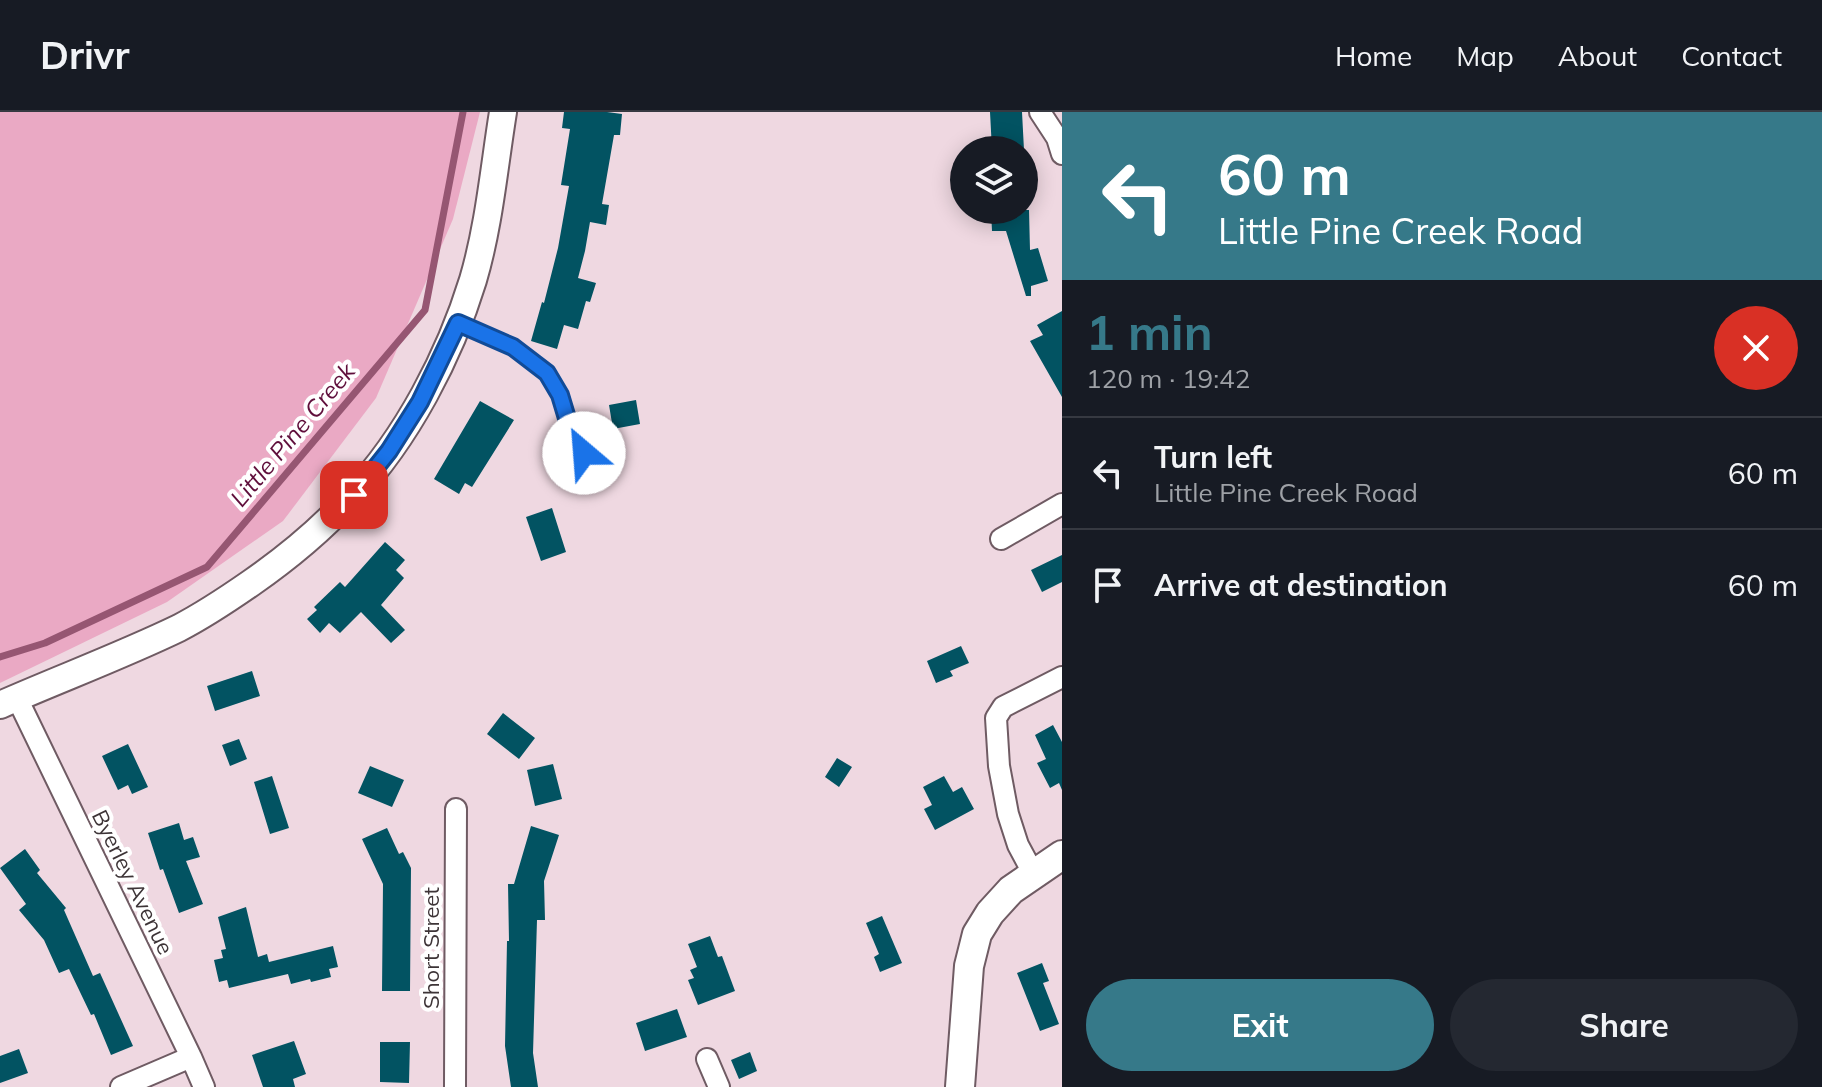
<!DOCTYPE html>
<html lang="en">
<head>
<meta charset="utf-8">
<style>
	body { margin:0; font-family:Mulish,sans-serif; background:#242831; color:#f1f3f6; height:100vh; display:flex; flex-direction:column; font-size:30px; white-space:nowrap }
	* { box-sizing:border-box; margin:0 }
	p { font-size:26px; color:#9ea1a6 }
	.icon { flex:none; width:44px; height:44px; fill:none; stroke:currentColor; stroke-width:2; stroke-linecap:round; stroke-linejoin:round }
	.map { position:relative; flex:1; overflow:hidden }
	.drawer { display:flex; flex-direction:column; background:#171b24; width:760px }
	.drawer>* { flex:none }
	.guide { background:#367989; color:#fff; overflow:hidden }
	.controls { position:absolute; left:950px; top:24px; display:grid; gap:16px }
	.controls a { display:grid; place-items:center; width:88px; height:88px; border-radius:50%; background:#171b24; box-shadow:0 4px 20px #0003; font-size:40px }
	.pin { position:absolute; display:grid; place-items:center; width:68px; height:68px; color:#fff; margin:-34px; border-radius:16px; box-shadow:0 4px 12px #0006 }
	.me { position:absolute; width:88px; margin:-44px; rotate:333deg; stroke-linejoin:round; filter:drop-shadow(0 0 6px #0008) }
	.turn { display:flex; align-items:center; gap:28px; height:168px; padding:0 24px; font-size:36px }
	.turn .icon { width:104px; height:104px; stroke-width:2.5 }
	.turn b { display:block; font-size:56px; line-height:68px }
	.round { display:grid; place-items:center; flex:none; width:84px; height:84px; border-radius:42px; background:#242831 }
	.overview { display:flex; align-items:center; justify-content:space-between; height:136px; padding:0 24px }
	h1 { font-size:48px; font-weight:700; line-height:60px; color:#367989 }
	.action { display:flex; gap:16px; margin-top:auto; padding:16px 24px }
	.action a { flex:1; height:92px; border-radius:48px; background:#367989; color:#fff; font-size:32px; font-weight:700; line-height:92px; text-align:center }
	.action a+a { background:#242831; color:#f1f3f6 }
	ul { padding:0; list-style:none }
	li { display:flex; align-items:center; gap:24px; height:112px; padding:0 24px; border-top:2px solid #363941 }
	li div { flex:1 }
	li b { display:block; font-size:30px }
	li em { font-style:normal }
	header { display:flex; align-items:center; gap:48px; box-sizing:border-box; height:112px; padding:0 40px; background:#171b24; border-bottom:2px solid #363941 }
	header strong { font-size:38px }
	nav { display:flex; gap:44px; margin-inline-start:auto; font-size:28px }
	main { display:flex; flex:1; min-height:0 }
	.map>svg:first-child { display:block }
</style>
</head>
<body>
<header>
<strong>Drivr</strong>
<nav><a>Home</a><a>Map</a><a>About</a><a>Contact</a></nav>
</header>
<main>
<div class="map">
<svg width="1062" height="975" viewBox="0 0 1062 975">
	<rect width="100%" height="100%" fill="#efd8e1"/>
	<path fill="#eaa9c4" d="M 0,0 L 480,0 L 453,107 L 376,286 L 283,409 L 167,490 L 0,571 Z"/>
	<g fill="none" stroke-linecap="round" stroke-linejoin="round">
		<path stroke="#965672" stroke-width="7" d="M 0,545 L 45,531 L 207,455 L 425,198 L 463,0"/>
	</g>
	<path fill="#025362" d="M 564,0 L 607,0 L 622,2 L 620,23 L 614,23 L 602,92 L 609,93 L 606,113 L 590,110 L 585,139 L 578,166 L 596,171 L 590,190 L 586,189 L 578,217 L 564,213 L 557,237 L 531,229 L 542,190 L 544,191 L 558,136 L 569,74 L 561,73 L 570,17 L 562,16 Z
		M 990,0 L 1022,0 L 1024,38 L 992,38 Z
		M 991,98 L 1029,98 L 1030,138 L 1038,136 L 1048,169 L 1031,174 L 1031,184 L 1026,184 L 1006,119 L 992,119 Z
		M 1062,199 L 1062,285 L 1030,229 L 1043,223 L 1037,213 Z
		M 636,288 L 640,312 L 613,317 L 609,293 Z
		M 480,289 L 514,308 L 472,375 L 465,371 L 459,382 L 434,367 Z
		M 552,396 L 566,440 L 541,449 L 526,405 Z
		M 385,430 L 405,448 L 396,458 L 404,466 L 381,493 L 405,518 L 391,531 L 361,500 L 340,521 L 329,511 L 320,521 L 307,507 L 317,498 L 314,495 L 340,470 L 345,475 Z
		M 1062,443 L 1062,470 L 1042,480 L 1031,458 Z
		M 961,534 L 969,551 L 950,559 L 953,564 L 936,571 L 927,549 Z
		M 252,559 L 260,584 L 215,599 L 207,574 Z
		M 503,601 L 535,626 L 519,647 L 487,622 Z
		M 1053,613 L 1062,630 L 1062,678 L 1059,671 L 1050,676 L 1037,651 L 1046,647 L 1035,623 Z
		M 239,627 L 247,647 L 230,654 L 222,633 Z
		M 128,632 L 148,675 L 132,682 L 128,673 L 118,678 L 102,644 Z
		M 837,646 L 852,655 L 839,675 L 825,665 Z
		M 553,652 L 562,687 L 535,694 L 527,658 Z
		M 370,654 L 404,668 L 392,695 L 358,681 Z
		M 272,664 L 289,716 L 270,722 L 254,670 Z
		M 944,664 L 953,680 L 962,675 L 974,697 L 935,718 L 924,697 L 932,693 L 923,675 Z
		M 179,711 L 184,728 L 193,725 L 200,745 L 186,749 L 203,792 L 179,801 L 163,757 L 160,758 L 148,721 Z
		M 531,714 L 559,723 L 544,769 L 545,808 L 537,808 L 533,941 L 538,975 L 511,975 L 505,934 L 507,829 L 509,829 L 508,772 L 514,772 Z
		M 387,716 L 399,742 L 403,740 L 411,756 L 410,879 L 382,879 L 383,772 L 362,727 Z
		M 25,737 L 40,758 L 37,761 L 66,796 L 64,798 L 93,864 L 100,861 L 133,934 L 111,943 L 94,902 L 91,903 L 69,857 L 59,861 L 44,828 L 19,798 L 26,792 L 0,756 Z
		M 246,795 L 258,845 L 267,842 L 269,850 L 333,834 L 338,855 L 329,857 L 331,865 L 311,870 L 310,867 L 291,872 L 288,862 L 229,876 L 227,868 L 219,870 L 214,848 L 223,846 L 221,838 L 226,837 L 218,805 Z
		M 882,804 L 902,851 L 880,860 L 874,845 L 879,842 L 866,811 Z
		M 710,824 L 718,845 L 722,844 L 735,879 L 698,893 L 688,868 L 694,866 L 690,858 L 697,855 L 688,832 Z
		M 1042,851 L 1049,869 L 1043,871 L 1059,912 L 1040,919 L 1017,861 Z
		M 677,897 L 687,925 L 645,939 L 636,911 Z
		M 294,929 L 306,962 L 293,967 L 295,975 L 263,975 L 252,943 Z
		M 380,930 L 410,930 L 409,971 L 380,970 Z
		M 19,937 L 28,961 L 0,971 L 0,944 Z
		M 750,940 L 757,959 L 739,967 L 731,948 Z"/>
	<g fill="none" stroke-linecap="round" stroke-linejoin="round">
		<defs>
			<path id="service" d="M 460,212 L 513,235 L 547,261 L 560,283 L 575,333 L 584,341 L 595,345"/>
			<path id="minor" d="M 1040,0 L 1057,26 L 1062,42
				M 1001,427 L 1062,392
				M 17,586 L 191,945 L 204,975
				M 1033,761 L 1018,733 L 1008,702 L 999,654 L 996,606 L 1003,595 L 1062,565
				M 707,947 L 719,975
				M 121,975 L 191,945
				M 455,975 L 456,697"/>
			<path id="tertiary" d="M 0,593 C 59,567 121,544 179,516 C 204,503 228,487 251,471 C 287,446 322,417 352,384 C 407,326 450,243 473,168 C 489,114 494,56 503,0"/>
			<path id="secondary" d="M 960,975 L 969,854 L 977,822 L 990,801 L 1011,778 L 1062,743"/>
		</defs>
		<use href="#service" stroke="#6f5b63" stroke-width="14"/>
		<use href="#minor" stroke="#6f5b63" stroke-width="24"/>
		<use href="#tertiary" stroke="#6f5b63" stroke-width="30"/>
		<use href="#secondary" stroke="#6f5b63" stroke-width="32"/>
		<use href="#service" stroke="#fff" stroke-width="10"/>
		<use href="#minor" stroke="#fff" stroke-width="20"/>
		<use href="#tertiary" stroke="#fff" stroke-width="26"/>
		<use href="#secondary" stroke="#fff" stroke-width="28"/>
	</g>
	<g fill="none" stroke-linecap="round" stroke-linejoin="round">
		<defs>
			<path id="route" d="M 354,383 L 389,339 L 420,290 L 458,211 L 513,235 L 547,261 L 560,283 L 575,333 L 584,341"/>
		</defs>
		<use href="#route" stroke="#114b97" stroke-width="20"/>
		<use href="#route" stroke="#1a73e8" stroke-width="14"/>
	</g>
	<g text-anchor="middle" stroke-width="8" stroke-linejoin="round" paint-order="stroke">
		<g font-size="22" fill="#3d3437" stroke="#fff">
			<text transform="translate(133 770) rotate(64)" y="8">Byerley Avenue</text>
			<text transform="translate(431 836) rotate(-90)" y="8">Short Street</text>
		</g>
		<g font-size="24" font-style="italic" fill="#5f0e3b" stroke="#fff">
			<text transform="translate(293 323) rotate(-50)" y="8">Little Pine Creek</text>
		</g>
	</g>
</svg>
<div class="controls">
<a><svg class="icon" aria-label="layers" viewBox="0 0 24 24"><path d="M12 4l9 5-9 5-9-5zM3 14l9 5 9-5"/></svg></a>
</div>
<div class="pin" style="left:354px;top:383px;background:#d93025"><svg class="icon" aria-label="arrive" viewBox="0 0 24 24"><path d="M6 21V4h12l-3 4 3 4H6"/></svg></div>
<svg class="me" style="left:584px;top:341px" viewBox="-20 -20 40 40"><circle r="19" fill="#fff"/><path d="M0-13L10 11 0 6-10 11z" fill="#1a73e8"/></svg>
</div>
<section class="drawer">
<div class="guide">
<div class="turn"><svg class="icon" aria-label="left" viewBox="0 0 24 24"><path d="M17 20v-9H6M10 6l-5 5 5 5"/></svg><div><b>60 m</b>Little Pine Creek Road</div></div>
</div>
<div class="overview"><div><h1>1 min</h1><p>120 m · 19:42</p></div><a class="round" style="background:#d93025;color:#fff"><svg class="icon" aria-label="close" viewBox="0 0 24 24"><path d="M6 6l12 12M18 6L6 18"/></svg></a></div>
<ul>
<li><svg class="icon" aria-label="left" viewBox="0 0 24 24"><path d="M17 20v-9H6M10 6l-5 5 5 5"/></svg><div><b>Turn left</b><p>Little Pine Creek Road</p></div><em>60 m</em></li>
<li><svg class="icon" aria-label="arrive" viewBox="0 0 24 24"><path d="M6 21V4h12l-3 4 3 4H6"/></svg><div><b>Arrive at destination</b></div><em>60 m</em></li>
</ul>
<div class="action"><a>Exit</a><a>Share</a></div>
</section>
</main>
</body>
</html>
